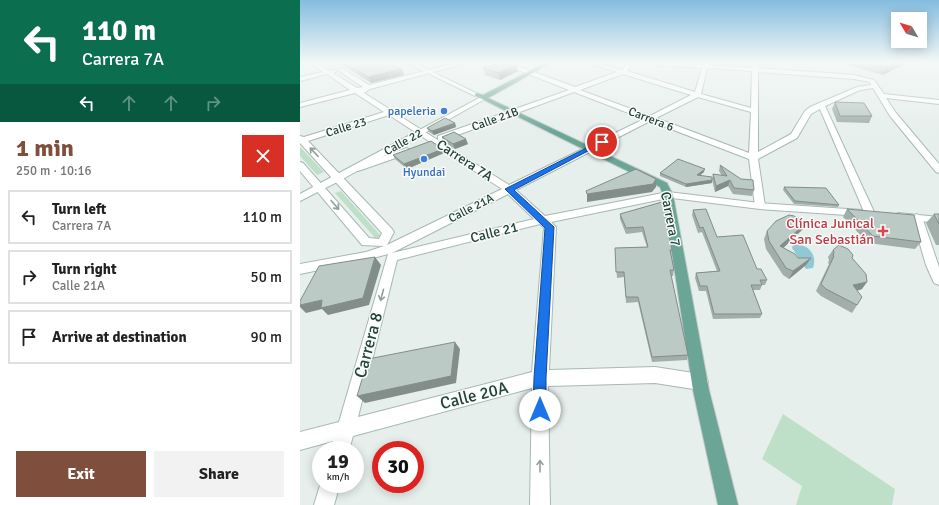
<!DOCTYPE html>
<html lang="en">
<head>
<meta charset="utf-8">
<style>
	body { margin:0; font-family:Signika,sans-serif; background:#f2f2f2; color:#222; height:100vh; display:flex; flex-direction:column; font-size:15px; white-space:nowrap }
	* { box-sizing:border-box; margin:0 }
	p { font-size:13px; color:#767676 }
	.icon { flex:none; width:22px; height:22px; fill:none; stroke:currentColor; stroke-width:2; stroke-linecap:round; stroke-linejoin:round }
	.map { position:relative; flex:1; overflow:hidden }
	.drawer { display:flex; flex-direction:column; background:#fff; width:300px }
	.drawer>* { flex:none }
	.guide { background:#0b6e4f; color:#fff; overflow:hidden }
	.needle { width:26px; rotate:308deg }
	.controls { position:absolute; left:591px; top:12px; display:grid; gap:8px }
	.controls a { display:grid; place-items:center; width:36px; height:36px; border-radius:0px; background:#fff; box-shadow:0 2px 10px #0003; font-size:20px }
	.speed { position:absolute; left:12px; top:441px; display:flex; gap:8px; font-size:20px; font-weight:700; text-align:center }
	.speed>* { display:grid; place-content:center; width:52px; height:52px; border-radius:50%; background:#fff; box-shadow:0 2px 10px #0003; line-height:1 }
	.speed small { font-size:10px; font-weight:400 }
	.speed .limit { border:6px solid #d22; background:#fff; color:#111 }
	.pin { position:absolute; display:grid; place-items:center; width:34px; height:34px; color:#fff; margin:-17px; border:2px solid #fff; border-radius:50%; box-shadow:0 1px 4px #0007 }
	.me { position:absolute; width:44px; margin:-22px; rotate:0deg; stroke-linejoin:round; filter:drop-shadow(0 0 3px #0008) }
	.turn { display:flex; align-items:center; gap:14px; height:84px; padding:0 16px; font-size:18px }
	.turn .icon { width:52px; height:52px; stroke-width:2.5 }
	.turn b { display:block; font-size:28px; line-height:34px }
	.lanes { display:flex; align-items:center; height:38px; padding:0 16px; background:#0003; justify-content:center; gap:20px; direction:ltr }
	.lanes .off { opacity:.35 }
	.round { display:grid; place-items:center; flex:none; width:42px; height:42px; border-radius:0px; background:#f2f2f2 }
	.overview { display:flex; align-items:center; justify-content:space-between; height:68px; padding:0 16px }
	h1 { font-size:24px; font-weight:700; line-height:30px; color:#804e3d }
	.action { display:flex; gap:8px; margin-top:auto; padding:8px 16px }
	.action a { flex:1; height:46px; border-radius:0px; background:#804e3d; color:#fff; font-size:16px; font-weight:700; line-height:46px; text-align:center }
	.action a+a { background:#f2f2f2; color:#222 }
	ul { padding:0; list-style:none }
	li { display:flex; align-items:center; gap:12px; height:54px; margin:0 8px 6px; padding:0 8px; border:2px solid #e0e0e0; border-radius:0px }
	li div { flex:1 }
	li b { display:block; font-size:15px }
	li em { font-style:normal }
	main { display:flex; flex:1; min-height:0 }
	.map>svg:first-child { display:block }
</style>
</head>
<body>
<main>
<section class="drawer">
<div class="guide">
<div class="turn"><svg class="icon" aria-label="left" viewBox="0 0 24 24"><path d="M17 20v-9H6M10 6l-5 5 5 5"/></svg><div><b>110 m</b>Carrera 7A</div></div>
<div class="lanes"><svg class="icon" aria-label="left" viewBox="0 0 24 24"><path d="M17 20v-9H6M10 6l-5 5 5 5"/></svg><svg class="icon off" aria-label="ahead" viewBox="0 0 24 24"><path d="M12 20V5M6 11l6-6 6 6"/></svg><svg class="icon off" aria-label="ahead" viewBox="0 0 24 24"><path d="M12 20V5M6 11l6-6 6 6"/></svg><svg class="icon off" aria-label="right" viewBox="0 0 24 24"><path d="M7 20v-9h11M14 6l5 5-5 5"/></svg></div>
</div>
<div class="overview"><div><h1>1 min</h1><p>250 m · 10:16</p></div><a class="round" style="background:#d93025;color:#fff"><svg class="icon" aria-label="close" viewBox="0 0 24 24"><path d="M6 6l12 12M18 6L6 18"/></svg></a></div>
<ul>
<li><svg class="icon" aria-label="left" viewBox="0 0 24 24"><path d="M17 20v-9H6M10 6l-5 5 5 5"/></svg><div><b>Turn left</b><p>Carrera 7A</p></div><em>110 m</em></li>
<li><svg class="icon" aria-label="right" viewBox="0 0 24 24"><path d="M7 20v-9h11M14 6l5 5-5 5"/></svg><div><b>Turn right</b><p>Calle 21A</p></div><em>50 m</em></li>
<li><svg class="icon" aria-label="arrive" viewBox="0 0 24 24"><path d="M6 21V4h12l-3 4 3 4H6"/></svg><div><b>Arrive at destination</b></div><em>90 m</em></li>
</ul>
<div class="action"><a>Exit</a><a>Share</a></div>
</section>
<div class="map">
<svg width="639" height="505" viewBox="0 0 639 505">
	<rect width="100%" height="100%" fill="#e6efeb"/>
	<path fill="#bfe0c8" d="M 0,147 L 24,172 L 17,175 L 0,156 Z
		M 41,191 L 81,236 L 76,239 L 35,193 Z
		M 483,414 L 595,489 L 592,505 L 496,505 L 502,486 L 462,459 Z"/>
	<path fill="#8ec9d4" d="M 493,244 C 507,243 518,254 513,268 L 506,269 L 492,248 Z"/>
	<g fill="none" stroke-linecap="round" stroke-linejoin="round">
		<defs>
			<path id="minor" d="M 11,63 L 16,63 L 29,71 L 36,70 L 36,72 L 33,73 L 57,88 L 63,87 L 39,71 L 39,69 L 43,69 L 69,85 L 156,63 L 163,63 L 163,64 L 70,89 L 64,93 L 91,110 L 95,110 L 95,113 L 209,185 L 344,119 L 274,92 L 144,140 L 138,140 L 138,136 L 269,90 L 203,64 L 203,63 L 209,63 L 275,87 L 317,72 L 291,64 L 291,63 L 298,63 L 322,70 L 328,63 L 333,63 L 327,71 L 395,92 L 402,68 L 357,65 L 355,63 L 403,65 L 404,63 L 408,63 L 408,65 L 452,68 L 453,63 L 457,63 L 458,68 L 554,75 L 574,80 L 584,94 L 639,100 L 639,104 L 586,98 L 596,113 L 639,164 L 639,173 L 636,172 L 590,116 L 573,88 L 560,90 L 525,106 L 575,214 L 574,216 L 566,216 L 565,214 L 520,109 L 511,114 L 497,138 L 458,159 L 465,206 L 464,208 L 456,208 L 455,206 L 449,159 L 350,121 L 216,190 L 245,216 L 368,192 L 372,193 L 373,195 L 368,198 L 251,222 L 256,227 L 249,370 L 355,367 L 400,374 L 406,376 L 408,382 L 406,388 L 400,390 L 355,383 L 248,386 L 250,505 L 230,505 L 232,388 L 53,436 L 49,450 L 31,450 L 33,441 L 0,450 L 0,432 L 39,422 L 88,254 L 66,260 L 0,274 L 0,264 L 66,252 L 84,246 L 62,245 L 0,171 L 0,162 L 3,163 L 69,238 L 79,239 L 82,233 L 0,143 L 0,136 L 4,137 L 84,112 L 55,93 L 0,107 L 0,103 L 50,90 L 27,74 L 0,81 L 0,77 L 23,72 ZM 407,68 L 452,71 L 451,108 L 401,94 ZM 458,72 L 554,79 L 570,82 L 571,85 L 557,87 L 510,107 L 505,111 L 491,134 L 458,152 ZM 323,74 L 391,95 L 350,116 L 280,90 ZM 398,97 L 451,112 L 449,153 L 356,118 ZM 89,115 L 202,189 L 87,245 L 94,232 L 92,229 L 8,141 ZM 208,194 L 234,219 L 92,253 ZM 240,224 L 244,228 L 232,372 L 58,417 L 97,260 Z
				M 107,148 L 111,151 L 110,153 L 58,171 L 52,171 L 50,169 L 52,167 Z
				M 617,214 L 622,217 L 639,267 L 639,285 L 634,283 L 626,265 L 612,217 Z
				M 21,482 L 21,484 L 40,484 L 34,505 L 14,505 Z"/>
			<path id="tertiary" d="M 107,63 L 114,63 L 180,95 L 175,96 Z
				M 368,192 L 460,203 L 562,210 L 567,213 L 562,216 L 460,209 L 364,197 L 363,195 L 364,193 Z
				M 598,213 L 639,217 L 639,223 L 594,218 L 593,216 Z"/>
			<path id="secondary" d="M 183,96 L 185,97 L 185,99 L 41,180 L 0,201 L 0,194 Z"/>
			<path id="primary" d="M 245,63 L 251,63 L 188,98 L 367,183 L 373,195 L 409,390 L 438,505 L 418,505 L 393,390 L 363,195 L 360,187 L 174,95 L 177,93 L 183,95 Z"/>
		</defs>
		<use href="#minor" stroke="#a8b8b2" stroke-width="2"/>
		<use href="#tertiary" stroke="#a8b8b2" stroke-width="2"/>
		<use href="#secondary" stroke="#a4bbb3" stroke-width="2"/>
		<use href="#primary" stroke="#c2cac8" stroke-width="2"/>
		<use href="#minor" fill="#fff" fill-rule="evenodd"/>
		<use href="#tertiary" fill="#fff" fill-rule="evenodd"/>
		<use href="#secondary" fill="#fff" fill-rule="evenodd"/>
		<use href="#primary" fill="#6aa596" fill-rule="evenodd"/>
	</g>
	<path fill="#a1aea9" d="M 42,63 L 87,63 L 102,69 L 104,75 L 71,83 L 44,66 Z
		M 543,64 L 543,63 L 606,63 L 583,75 Z
		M 183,68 L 218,71 L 200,80 L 185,75 Z
		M 535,102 L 572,116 L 569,123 L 537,122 L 532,109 Z
		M 155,123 L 156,127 L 134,135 L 129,132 L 127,128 Z
		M 142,137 L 168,144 L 155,149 L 143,141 Z
		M 144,153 L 107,169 L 95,159 L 93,155 Z
		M 420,165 L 454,190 L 452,196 L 433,194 L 428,186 L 415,192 L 412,180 L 413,174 L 422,176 L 419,171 Z
		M 404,172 L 400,175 L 412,183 L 386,187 L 360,176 L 360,173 Z
		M 484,187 L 539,205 L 538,207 L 494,204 L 483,190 Z
		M 362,202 L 372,250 L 371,255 L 374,270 L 373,276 L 371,276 L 388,355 L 387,360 L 352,362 L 338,302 L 326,303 L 324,277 L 317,278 L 315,248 L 347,247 L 342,232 L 326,234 L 320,219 L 320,214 Z
		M 547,209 L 621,242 L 615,249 L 568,243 L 543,217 Z
		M 393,210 L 417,237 L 457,269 L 467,280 L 465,285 L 462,285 L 460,290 L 453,290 L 462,314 L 460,318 L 413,319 L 406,291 L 399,291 L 395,278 L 396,273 L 417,271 L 402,232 L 398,233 L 392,215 Z
		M 634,214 L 639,214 L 639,245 L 636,245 L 626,223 Z
		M 507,222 L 503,229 L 483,248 L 498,258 L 511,258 L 506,265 L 489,279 L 483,275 L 466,249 L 464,239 L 467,231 Z
		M 533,250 L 552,258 L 562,289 L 557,291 L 557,305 L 552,313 L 521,296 L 516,291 L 529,264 L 528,263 L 529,260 L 528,257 Z"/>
	<path fill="#838d89" d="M 596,63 L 606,63 L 583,75 L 586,68 Z
		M 216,64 L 218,71 L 200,80 L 199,73 Z
		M 102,69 L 104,75 L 71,83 L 68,77 Z
		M 155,123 L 156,127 L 134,135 L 132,131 Z
		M 166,139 L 168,144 L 155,149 L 153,144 Z
		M 143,149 L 144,153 L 107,169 L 104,164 Z
		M 405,169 L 404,172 L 397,178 L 397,175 Z
		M 356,179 L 356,187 L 352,192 L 287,202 L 287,194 Z
		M 412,180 L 412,183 L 386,187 L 386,184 Z
		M 430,180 L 428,186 L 415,192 L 416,186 Z
		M 507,222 L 503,229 L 477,254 L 480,246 Z
		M 75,257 L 81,265 L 69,305 L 28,315 L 22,309 L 6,313 L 0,307 L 0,305 L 22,300 Z
		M 511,258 L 506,265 L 489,279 L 493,271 Z
		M 567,282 L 562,289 L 548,293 L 553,285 Z
		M 155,342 L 160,349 L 156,383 L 65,403 L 57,396 Z"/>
	<path fill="#bbcac4" stroke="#838d89" d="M 44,63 L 87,63 L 102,69 L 68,77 Z
		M 200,63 L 212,63 L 216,64 L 199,73 L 183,68 Z
		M 568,63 L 596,63 L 586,68 Z
		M 535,102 L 564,103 L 572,116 L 540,116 Z
		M 145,118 L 155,123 L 132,131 L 127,128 Z
		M 154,132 L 166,139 L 153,144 L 142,137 Z
		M 131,141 L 143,149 L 104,164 L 93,155 Z
		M 378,159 L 405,169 L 397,175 L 412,177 L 412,180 L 386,184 L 360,173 Z
		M 420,165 L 441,179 L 453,180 L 454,190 L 434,188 L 430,180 L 416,186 L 413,174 L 427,176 Z
		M 336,169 L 356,179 L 353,184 L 287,194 L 286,191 Z
		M 484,187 L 526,188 L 539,205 L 495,201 Z
		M 362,202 L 372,250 L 370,250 L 374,270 L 370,270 L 388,355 L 352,357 L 338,297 L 326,297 L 324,272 L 316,272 L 315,248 L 348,247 L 343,227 L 326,228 L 320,214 Z
		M 406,209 L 417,237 L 443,235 L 457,269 L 461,269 L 467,280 L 460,280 L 462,285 L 451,285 L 462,314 L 414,314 L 407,286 L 400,286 L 396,273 L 420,271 L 403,227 L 400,228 L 393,210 Z
		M 547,209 L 614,215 L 621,242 L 573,236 Z
		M 634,214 L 639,214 L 639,224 Z
		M 489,215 L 494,216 L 507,222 L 480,246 L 495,254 L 498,258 L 511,258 L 493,271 L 486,268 L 469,241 L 467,231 L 476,221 Z
		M 539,245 L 548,249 L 553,255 L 552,258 L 566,274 L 567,282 L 553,285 L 562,297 L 557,305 L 526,289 L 521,284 L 534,256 L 533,256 L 534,252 L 533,250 Z
		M 75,257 L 63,298 L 21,308 L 22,300 L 0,305 L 0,301 L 19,266 Z
		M 155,342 L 151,376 L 57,396 L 68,359 Z"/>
	<defs><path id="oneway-shaft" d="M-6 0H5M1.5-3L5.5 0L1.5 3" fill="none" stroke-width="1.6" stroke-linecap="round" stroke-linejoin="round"/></defs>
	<g stroke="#92a09c">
		<use href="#oneway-shaft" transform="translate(14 152) rotate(-133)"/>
		<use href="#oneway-shaft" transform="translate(35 205) rotate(49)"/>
		<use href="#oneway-shaft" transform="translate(82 295) rotate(105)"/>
		<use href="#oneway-shaft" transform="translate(240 466) rotate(-90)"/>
	</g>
	<linearGradient id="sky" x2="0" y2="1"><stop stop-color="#84bce0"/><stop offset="0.47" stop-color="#f4f8f6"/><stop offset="1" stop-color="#f4f8f6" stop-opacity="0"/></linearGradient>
	<rect width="639" height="133" fill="url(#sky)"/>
	<path fill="#1a73e8" stroke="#114b97" d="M 300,141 L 305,142 L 214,190 L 254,227 L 246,378 L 246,410 L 245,415 L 240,417 L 235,415 L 233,410 L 234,378 L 245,228 L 205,189 Z"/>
	<g fill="#3f7fe0" stroke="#f7fbf9" stroke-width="1.5">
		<circle cx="144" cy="111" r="4"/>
		<circle cx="124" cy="159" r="4"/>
	</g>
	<path fill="#e0444e" stroke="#f7fbf9" stroke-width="1.5" d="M581 225h4v4h4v4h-4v4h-4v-4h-4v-4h4z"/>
	<g text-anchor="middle" stroke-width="3" stroke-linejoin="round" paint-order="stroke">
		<g font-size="12" fill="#366cbe" stroke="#f7fbf9" text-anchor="end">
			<text x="136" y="115">papeleria</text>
			<text x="124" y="176" text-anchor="middle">Hyundai</text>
		</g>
		<g font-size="12" fill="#24423a" stroke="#f7fbf9">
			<text transform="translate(195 119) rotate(-20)" y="4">Calle 21B</text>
			<text transform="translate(351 119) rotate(21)" y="4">Carrera 6</text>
			<text transform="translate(46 127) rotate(-17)" y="4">Calle 23</text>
			<text transform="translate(103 142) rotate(-29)" y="4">Calle 22</text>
			<text transform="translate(171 208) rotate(-27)" y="4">Calle 21A</text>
		</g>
		<g font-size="14" fill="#24423a" stroke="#f7fbf9">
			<text transform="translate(165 160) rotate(33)" y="5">Carrera 7A</text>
			<text transform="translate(371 219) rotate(79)" y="5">Carrera 7</text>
			<text transform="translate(194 232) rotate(-14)" y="5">Calle 21</text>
		</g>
		<g font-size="14" fill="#be3a42" stroke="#f7fbf9" text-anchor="end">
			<text x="574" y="228">Clínica Junical<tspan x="574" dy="16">San Sebastián</tspan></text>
		</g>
		<g font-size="17" fill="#24423a" stroke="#f7fbf9">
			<text transform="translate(68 345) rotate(-75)" y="6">Carrera 8</text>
			<text transform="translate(174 395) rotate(-14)" y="6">Calle 20A</text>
		</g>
	</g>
</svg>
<div class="controls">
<a><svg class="needle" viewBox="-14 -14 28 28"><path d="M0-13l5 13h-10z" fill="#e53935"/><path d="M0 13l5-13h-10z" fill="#767676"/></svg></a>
</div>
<div class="speed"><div>19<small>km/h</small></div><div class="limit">30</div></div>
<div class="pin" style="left:302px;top:142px;background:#d93025"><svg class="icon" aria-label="arrive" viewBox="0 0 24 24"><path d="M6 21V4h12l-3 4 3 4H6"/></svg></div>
<svg class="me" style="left:240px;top:410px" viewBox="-20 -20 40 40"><circle r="19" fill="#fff"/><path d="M0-13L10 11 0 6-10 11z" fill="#1a73e8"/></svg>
</div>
</main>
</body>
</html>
